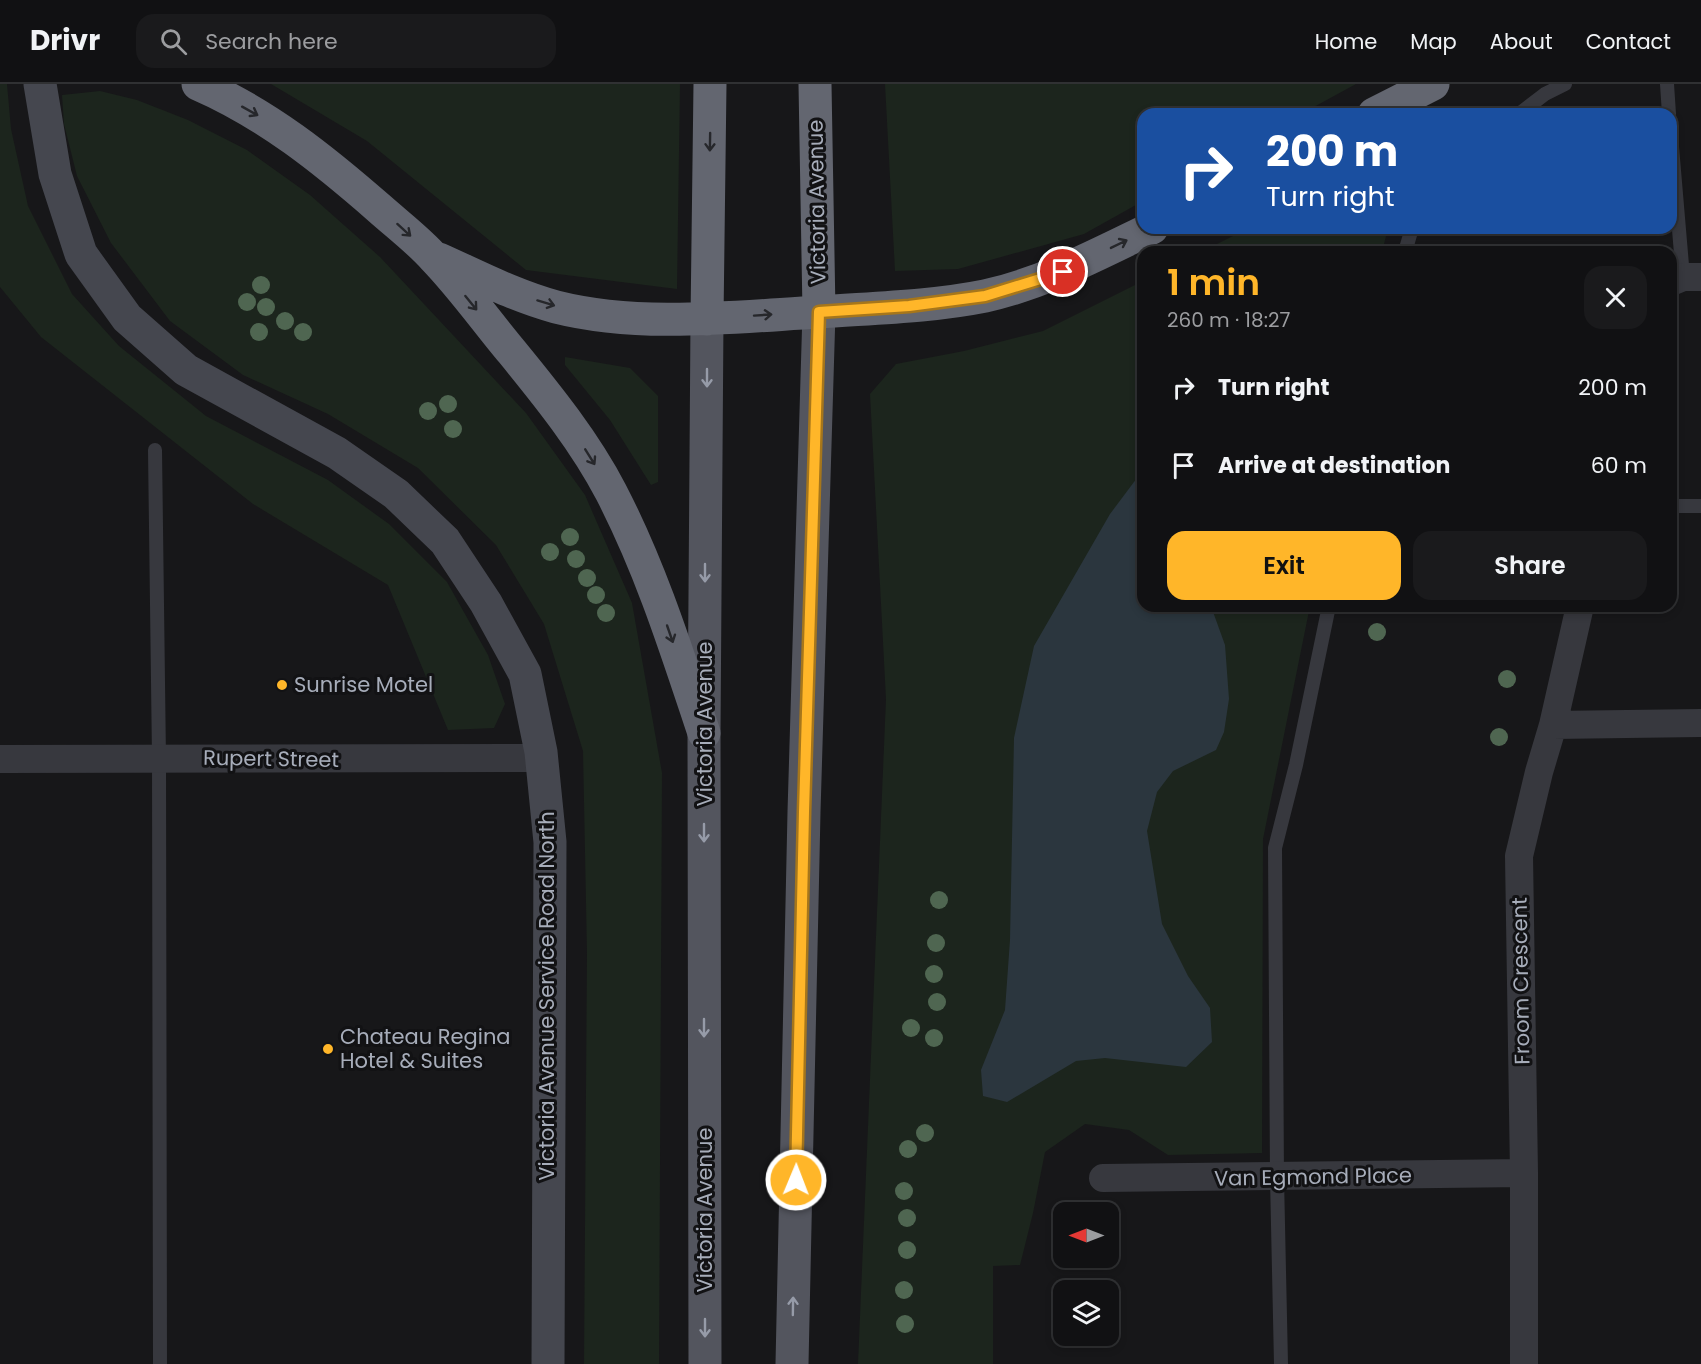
<!DOCTYPE html>
<html lang="en">
<head>
<meta charset="utf-8">
<style>
	body { margin:0; font-family:Poppins,sans-serif; background:#1a1a1c; color:#f1f3f6; height:100vh; display:flex; flex-direction:column; font-size:22px; white-space:nowrap }
	* { box-sizing:border-box; margin:0 }
	p { font-size:20px; color:#9c9da0 }
	.icon { flex:none; width:33px; height:33px; fill:none; stroke:currentColor; stroke-width:2; stroke-linecap:round; stroke-linejoin:round }
	.map { position:relative; flex:1; overflow:hidden }
	.sheet { position:absolute; left:1137px; top:162px; width:540px; height:366px; display:flex; flex-direction:column; background:#111113; border-radius:18px; box-shadow:0 3px 9px #0003,0 0 0 2px #303133 }
	.sheet>* { flex:none }
	.hud { position:absolute; left:1137px; top:24px; width:540px; height:126px; border-radius:18px; box-shadow:0 3px 9px #0003,0 0 0 2px #303133; background:#1a4fa0; color:#fff; overflow:hidden }
	.needle { width:39px; rotate:270deg }
	.tools { position:absolute; left:1053px; top:1118px; display:grid; gap:12px }
	.tools a { display:grid; place-items:center; width:66px; height:66px; border-radius:12px; background:#111113; box-shadow:0 3px 9px #0003,0 0 0 2px #303133; font-size:30px }
	.pin { position:absolute; display:grid; place-items:center; width:51px; height:51px; color:#fff; margin:-26px; border:3px solid #fff; border-radius:50%; box-shadow:0 2px 6px #0007 }
	.me { position:absolute; width:66px; margin:-33px; rotate:1deg; stroke-linejoin:round; filter:drop-shadow(0 0 4px #0008) }
	.turn { display:flex; align-items:center; gap:21px; height:126px; padding:0 30px; font-size:27px }
	.turn .icon { width:78px; height:78px; stroke-width:2.5 }
	.turn b { display:block; font-size:42px; line-height:51px }
	.round { display:grid; place-items:center; flex:none; width:63px; height:63px; border-radius:18px; background:#1a1a1c }
	.overview { display:flex; align-items:center; justify-content:space-between; height:102px; padding:0 30px }
	h1 { font-size:36px; font-weight:600; line-height:45px; color:#ffb629 }
	.action { display:flex; gap:12px; margin-top:auto; padding:12px 30px }
	.action a { flex:1; height:69px; border-radius:18px; background:#ffb629; color:#111; font-size:24px; font-weight:600; line-height:69px; text-align:center }
	.action a+a { background:#1a1a1c; color:#f1f3f6 }
	ul { padding:0; list-style:none }
	li { display:flex; align-items:center; gap:18px; height:78px; padding:0 30px }
	li div { flex:1 }
	li b { display:block; font-size:22px }
	li em { font-style:normal }
	header { display:flex; align-items:center; gap:36px; box-sizing:border-box; height:84px; padding:0 30px; background:#111113; border-bottom:2px solid #303133 }
	header strong { font-size:28px }
	nav { display:flex; gap:33px; margin-inline-start:auto; font-size:21px }
	.search { width:420px; height:54px; background:#1a1a1c; display:flex; align-items:center; gap:15px; box-sizing:border-box; padding:0 21px; border-radius:18px; color:#9c9da0; font-size:22px }
	.map>svg:first-child { display:block }
</style>
</head>
<body>
<header>
<strong>Drivr</strong>
<div class="search"><svg class="icon" aria-label="search" viewBox="0 0 24 24"><circle cx="10" cy="10" r="6"/><path d="M15 15l6 6"/></svg>Search here</div>
<nav><a>Home</a><a>Map</a><a>About</a><a>Contact</a></nav>
</header>
<div class="map">
<svg width="1701" height="1280" viewBox="0 0 1701 1280">
	<rect width="100%" height="100%" fill="#171719"/>
	<path fill="#1c251d" d="M 0,0 L 7,0 L 11,45 L 28,122 L 72,210 L 119,262 L 206,332 L 328,396 L 389,440 L 447,498 L 488,571 L 505,620 L 494,644 L 448,646 L 388,501 L 253,420 L 41,253 L 0,203 Z
		M 271,0 L 680,0 L 677,205 L 526,186 L 367,57 Z
		M 885,0 L 1356,0 L 1301,30 L 1143,30 L 1143,117 L 1084,150 L 958,185 L 895,187 Z
		M 100,7 L 137,16 L 188,36 L 247,66 L 310,111 L 380,173 L 526,329 L 585,411 L 632,519 L 662,689 L 659,1280 L 584,1280 L 587,869 L 583,667 L 544,540 L 496,461 L 418,384 L 328,330 L 243,291 L 170,237 L 111,159 L 77,92 L 64,40 L 62,11 Z
		M 1249,144 L 1388,144 L 1382,168 L 1201,168 Z
		M 1143,197 L 1143,522 L 1310,522 L 1263,755 L 1262,1069 L 1168,1071 L 1129,1046 L 1085,1040 L 1045,1068 L 1033,1129 L 1020,1181 L 993,1182 L 993,1280 L 858,1280 L 886,615 L 870,310 L 896,280 L 964,267 L 1043,247 Z
		M 565,273 L 630,284 L 658,312 L 658,398 L 651,401 L 610,336 L 565,281 Z"/>
	<path fill="#2b363e" d="M 1143,386 L 1143,522 L 1209,522 L 1212,525 L 1225,561 L 1229,615 L 1224,648 L 1216,666 L 1173,687 L 1157,708 L 1147,747 L 1162,840 L 1188,892 L 1210,924 L 1212,958 L 1186,983 L 1105,974 L 1076,977 L 1007,1018 L 983,1012 L 981,986 L 1005,926 L 1010,856 L 1014,654 L 1034,562 L 1110,430 Z"/>
	<g fill="none" stroke-linecap="round" stroke-linejoin="round">
		<path stroke="#37383e" stroke-width="14" d="M 1667,0 L 1669,30
			M 1519,30 L 1545,10 L 1565,0
			M 1671,51 L 1683,193
			M 1405,168 L 1412,144
			M 155,366 L 159,674 L 160,1280
			M 1671,422 L 1701,422
			M 1281,1280 L 1277,1094 L 1275,764 L 1296,681 L 1329,522"/>
		<path stroke="#37383e" stroke-width="28" d="M 1671,198 L 1683,193 L 1701,193
			M 1553,641 L 1701,639
			M 0,675 L 541,674
			M 1103,1094 L 1524,1089
			M 1524,1280 L 1524,1089 L 1519,772 L 1539,688 L 1553,641 L 1580,522"/>
		<path stroke="#45474f" stroke-width="33" d="M 40,0 L 55,90 L 81,170 L 127,234 L 186,286 L 337,369 L 396,410 L 445,457 L 486,519 L 525,590 L 541,668 L 550,758 L 548,1280"/>
		<path stroke="#53555e" stroke-width="33" d="M 705,1280 L 704,649 L 707,235
			M 792,1280 L 804,728 L 819,228"/>
		<path stroke="#636670" stroke-width="33" d="M 198,0 C 267,30 324,76 380,125 C 398,141 418,156 434,174 C 462,203 486,237 512,268 C 548,312 585,358 611,408 C 651,485 677,568 704,649
			M 815,0 L 819,228
			M 1374,30 L 1433,0
			M 439,175 C 477,192 515,212 556,223 C 639,244 734,233 818,228 C 873,224 930,223 985,212 C 1044,199 1098,170 1152,144
			M 707,235 L 710,0"/>
	</g>
	<g fill="#4f6651">
		<circle cx="261" cy="201" r="9"/>
		<circle cx="247" cy="218" r="9"/>
		<circle cx="266" cy="223" r="9"/>
		<circle cx="285" cy="237" r="9"/>
		<circle cx="259" cy="248" r="9"/>
		<circle cx="303" cy="248" r="9"/>
		<circle cx="448" cy="320" r="9"/>
		<circle cx="428" cy="327" r="9"/>
		<circle cx="453" cy="345" r="9"/>
		<circle cx="570" cy="453" r="9"/>
		<circle cx="550" cy="468" r="9"/>
		<circle cx="576" cy="475" r="9"/>
		<circle cx="587" cy="494" r="9"/>
		<circle cx="596" cy="511" r="9"/>
		<circle cx="606" cy="529" r="9"/>
		<circle cx="1377" cy="548" r="9"/>
		<circle cx="1507" cy="595" r="9"/>
		<circle cx="1499" cy="653" r="9"/>
		<circle cx="939" cy="816" r="9"/>
		<circle cx="936" cy="859" r="9"/>
		<circle cx="934" cy="890" r="9"/>
		<circle cx="937" cy="918" r="9"/>
		<circle cx="911" cy="944" r="9"/>
		<circle cx="934" cy="954" r="9"/>
		<circle cx="925" cy="1049" r="9"/>
		<circle cx="908" cy="1065" r="9"/>
		<circle cx="904" cy="1107" r="9"/>
		<circle cx="907" cy="1134" r="9"/>
		<circle cx="907" cy="1166" r="9"/>
		<circle cx="904" cy="1206" r="9"/>
		<circle cx="905" cy="1240" r="9"/>
	</g>
	<defs><path id="oneway-shaft" d="M-6 0H5M1.5-3L5.5 0L1.5 3" fill="none" stroke-width="1.6" stroke-linecap="round" stroke-linejoin="round" transform="scale(1.5)"/></defs>
	<g stroke="#26272b">
		<use href="#oneway-shaft" transform="translate(250 27) rotate(29)"/>
		<use href="#oneway-shaft" transform="translate(710 58) rotate(91)"/>
		<use href="#oneway-shaft" transform="translate(404 146) rotate(42)"/>
		<use href="#oneway-shaft" transform="translate(1119 160) rotate(-26)"/>
		<use href="#oneway-shaft" transform="translate(471 219) rotate(51)"/>
		<use href="#oneway-shaft" transform="translate(546 219) rotate(17)"/>
		<use href="#oneway-shaft" transform="translate(763 231) rotate(-4)"/>
		<use href="#oneway-shaft" transform="translate(590 373) rotate(58)"/>
		<use href="#oneway-shaft" transform="translate(670 550) rotate(71)"/>
	</g>
	<g stroke="#969ba8">
		<use href="#oneway-shaft" transform="translate(707 294) rotate(90)"/>
		<use href="#oneway-shaft" transform="translate(705 489) rotate(90)"/>
		<use href="#oneway-shaft" transform="translate(704 749) rotate(90)"/>
		<use href="#oneway-shaft" transform="translate(704 944) rotate(90)"/>
		<use href="#oneway-shaft" transform="translate(793 1222) rotate(-89)"/>
		<use href="#oneway-shaft" transform="translate(705 1244) rotate(90)"/>
	</g>
	<g fill="none" stroke-linecap="round" stroke-linejoin="round">
		<defs>
			<path id="route" d="M 796,1096 L 804,728 L 819,228 L 909,222 L 985,212 L 1063,188"/>
		</defs>
		<use href="#route" stroke="#a6761b" stroke-width="15"/>
		<use href="#route" stroke="#ffb629" stroke-width="10"/>
	</g>
	<g fill="#ffb629" stroke="#121214" stroke-width="2">
		<circle cx="282" cy="601" r="6"/>
		<circle cx="328" cy="965" r="6"/>
	</g>
	<g text-anchor="middle" stroke-width="6" stroke-linejoin="round" paint-order="stroke">
		<g font-size="21" fill="#a7adba" stroke="#121214">
			<text transform="translate(817 118) rotate(-91)" y="7">Victoria Avenue</text>
			<text transform="translate(705 640) rotate(-90)" y="7">Victoria Avenue</text>
			<text transform="translate(271 675) rotate(1)" y="7">Rupert Street</text>
			<text transform="translate(1521 897) rotate(-91)" y="7">Froom Crescent</text>
			<text transform="translate(547 912) rotate(-90)" y="7">Victoria Avenue Service Road North</text>
			<text transform="translate(1313 1093) rotate(-1)" y="7">Van Egmond Place</text>
			<text transform="translate(705 1126) rotate(-90)" y="7">Victoria Avenue</text>
		</g>
		<g font-size="21" fill="#a7adba" stroke="#121214" text-anchor="start">
			<text x="294" y="608">Sunrise Motel</text>
			<text x="340" y="960">Chateau Regina<tspan x="340" dy="24">Hotel &amp; Suites</tspan></text>
		</g>
	</g>
</svg>
<div class="tools">
<a><svg class="needle" viewBox="-14 -14 28 28"><path d="M0-13l5 13h-10z" fill="#e53935"/><path d="M0 13l5-13h-10z" fill="#9c9da0"/></svg></a>
<a><svg class="icon" aria-label="layers" viewBox="0 0 24 24"><path d="M12 4l9 5-9 5-9-5zM3 14l9 5 9-5"/></svg></a>
</div>
<div class="pin" style="left:1063px;top:188px;background:#d93025"><svg class="icon" aria-label="arrive" viewBox="0 0 24 24"><path d="M6 21V4h12l-3 4 3 4H6"/></svg></div>
<svg class="me" style="left:796px;top:1096px" viewBox="-20 -20 40 40"><circle r="17" fill="#ffb629" stroke="#fff" stroke-width="3"/><path d="M0-11L8 9 0 5-8 9z" fill="#fff"/></svg>
<div class="hud">
<div class="turn"><svg class="icon" aria-label="right" viewBox="0 0 24 24"><path d="M7 20v-9h11M14 6l5 5-5 5"/></svg><div><b>200 m</b>Turn right</div></div>
</div>
<section class="sheet">
<div class="overview"><div><h1>1 min</h1><p>260 m · 18:27</p></div><a class="round"><svg class="icon" aria-label="close" viewBox="0 0 24 24"><path d="M6 6l12 12M18 6L6 18"/></svg></a></div>
<ul>
<li><svg class="icon" aria-label="right" viewBox="0 0 24 24"><path d="M7 20v-9h11M14 6l5 5-5 5"/></svg><div><b>Turn right</b></div><em>200 m</em></li>
<li><svg class="icon" aria-label="arrive" viewBox="0 0 24 24"><path d="M6 21V4h12l-3 4 3 4H6"/></svg><div><b>Arrive at destination</b></div><em>60 m</em></li>
</ul>
<div class="action"><a>Exit</a><a>Share</a></div>
</section>
</div>
</body>
</html>
